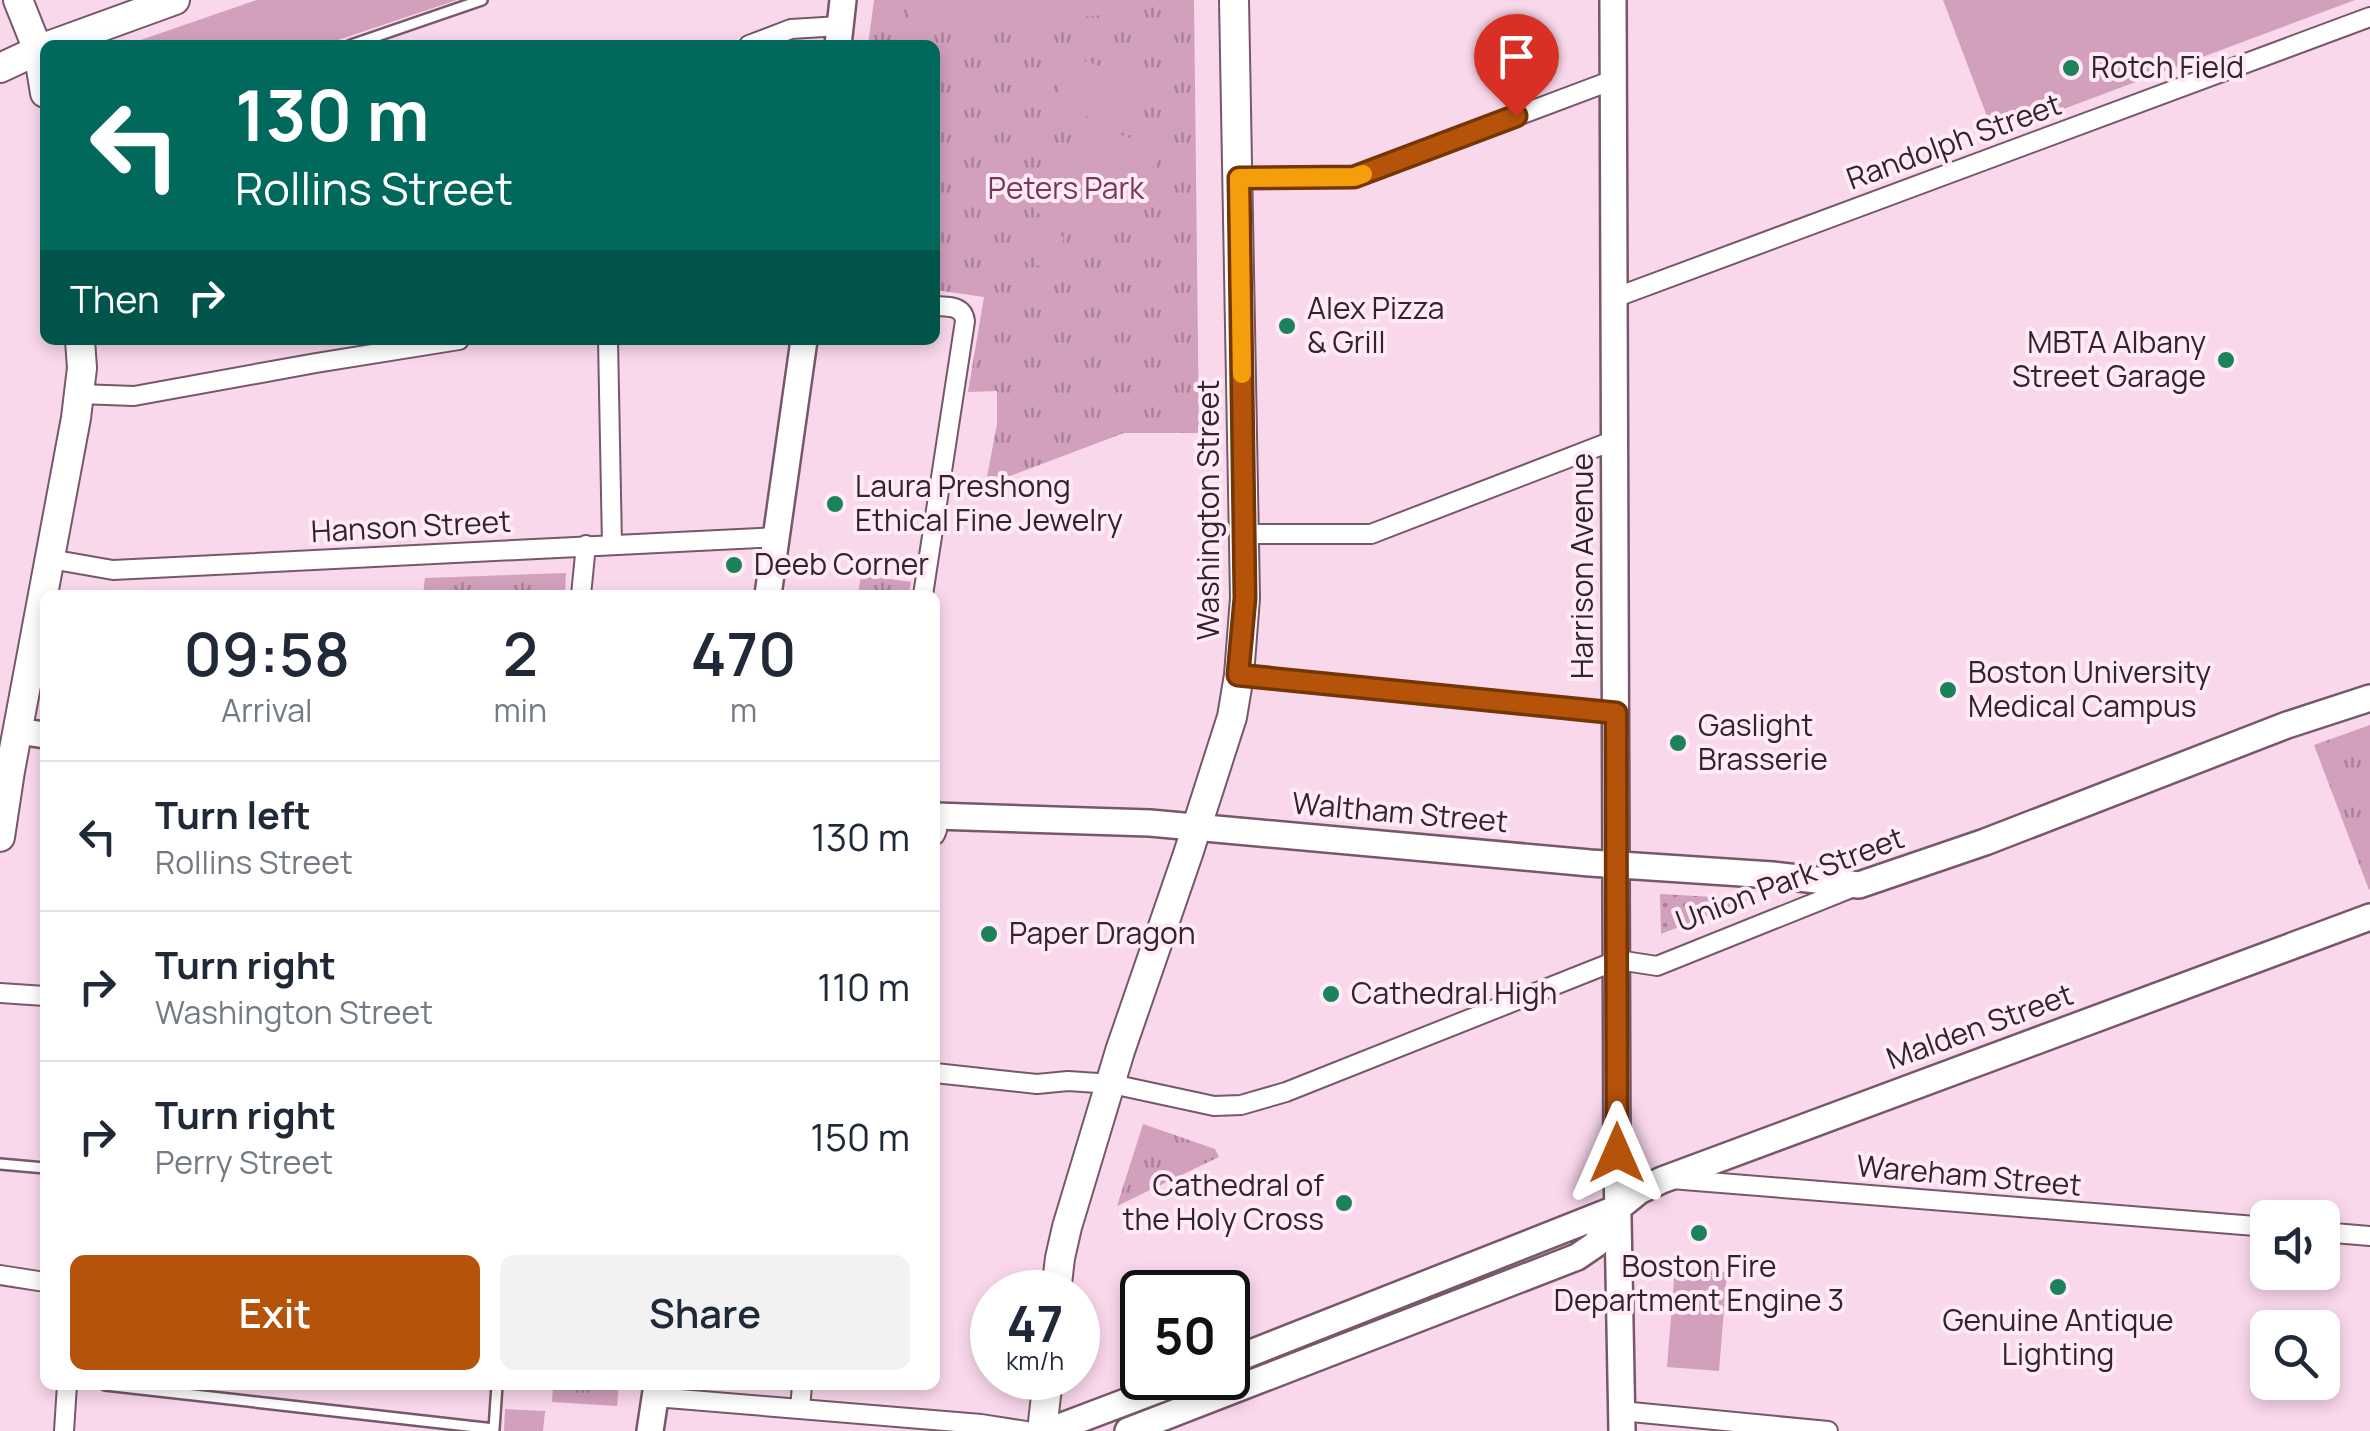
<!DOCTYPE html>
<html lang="en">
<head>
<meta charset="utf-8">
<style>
	body { margin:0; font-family:Manrope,sans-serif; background:#f2f2f3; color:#1f2937; height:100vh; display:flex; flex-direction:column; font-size:38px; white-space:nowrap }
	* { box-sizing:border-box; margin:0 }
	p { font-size:32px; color:#747a83 }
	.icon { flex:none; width:55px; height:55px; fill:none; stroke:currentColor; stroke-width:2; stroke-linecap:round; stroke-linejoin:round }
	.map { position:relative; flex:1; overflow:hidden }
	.sheet { position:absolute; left:40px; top:590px; width:900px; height:800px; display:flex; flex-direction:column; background:#fff; border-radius:15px; box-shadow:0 5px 15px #0003 }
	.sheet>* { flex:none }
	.guide { position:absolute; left:40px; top:40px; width:900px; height:305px; border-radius:15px; box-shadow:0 5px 15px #0003; background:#00695c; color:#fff; overflow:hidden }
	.tools { position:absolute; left:2250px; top:1200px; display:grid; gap:20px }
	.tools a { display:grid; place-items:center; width:90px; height:90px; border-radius:15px; background:#fff; box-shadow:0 5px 15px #0003; font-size:50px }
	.speed { position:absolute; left:970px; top:1270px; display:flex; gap:20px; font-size:50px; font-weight:700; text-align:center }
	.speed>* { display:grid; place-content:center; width:130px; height:130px; border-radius:50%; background:#fff; box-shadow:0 5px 15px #0003; line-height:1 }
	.speed small { font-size:25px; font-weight:400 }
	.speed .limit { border:5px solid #111; border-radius:15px; background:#fff; color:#111 }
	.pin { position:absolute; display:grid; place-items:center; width:85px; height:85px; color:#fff; margin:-102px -42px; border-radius:50% 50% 50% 0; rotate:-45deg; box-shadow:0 0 10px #0007 }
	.pin .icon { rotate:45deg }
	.me { position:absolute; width:110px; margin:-55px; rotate:0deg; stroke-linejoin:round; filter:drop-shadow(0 0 8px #0008) }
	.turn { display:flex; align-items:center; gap:35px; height:210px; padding:0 30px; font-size:45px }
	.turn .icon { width:130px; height:130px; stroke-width:2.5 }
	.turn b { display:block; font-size:70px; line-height:85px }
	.then { display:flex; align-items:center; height:95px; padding:0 30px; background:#0003; gap:20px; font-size:38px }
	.eta { display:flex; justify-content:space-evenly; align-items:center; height:170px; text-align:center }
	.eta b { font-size:60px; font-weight:600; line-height:70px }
	.cta { display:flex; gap:20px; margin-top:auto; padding:20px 30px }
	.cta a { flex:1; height:115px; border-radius:15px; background:#b45309; color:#fff; font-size:40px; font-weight:600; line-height:115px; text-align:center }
	.cta a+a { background:#f2f2f3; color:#1f2937 }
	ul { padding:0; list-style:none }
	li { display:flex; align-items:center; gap:30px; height:150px; padding:0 30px; border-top:2px solid #e0e1e3 }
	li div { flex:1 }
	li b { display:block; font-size:38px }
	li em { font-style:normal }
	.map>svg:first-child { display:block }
</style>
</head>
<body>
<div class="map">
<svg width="2370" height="1431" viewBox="0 0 2370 1431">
	<defs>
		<pattern id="grass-dots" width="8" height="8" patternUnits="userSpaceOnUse" patternTransform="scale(2.5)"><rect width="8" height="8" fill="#d29fbd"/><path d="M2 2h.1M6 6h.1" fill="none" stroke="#ab819a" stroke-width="1.8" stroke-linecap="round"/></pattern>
		<pattern id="park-tufts" width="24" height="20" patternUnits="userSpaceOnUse" patternTransform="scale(2.5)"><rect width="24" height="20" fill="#d29fbd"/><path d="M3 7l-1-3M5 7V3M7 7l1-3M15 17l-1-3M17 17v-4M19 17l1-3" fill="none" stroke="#ab819a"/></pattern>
	</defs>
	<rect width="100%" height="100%" fill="#fad8ec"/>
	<path fill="url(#grass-dots)" d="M 1660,894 L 1750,899 L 1661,934 Z"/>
	<path fill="url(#park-tufts)" d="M 874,0 L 1194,0 L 1199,433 L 1124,433 L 1005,478 L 987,477 L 997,424 L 997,391 L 968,392 L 984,297 L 935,290 L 935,45 L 868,45 Z
		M 566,573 L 565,595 L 423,595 L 425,578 Z
		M 861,575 L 911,582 L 909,595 L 858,595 Z
		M 2370,725 L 2370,889 L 2369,890 L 2314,745 Z
		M 1143,1124 L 1215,1149 L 1219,1157 L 1117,1206 Z
		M 553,1385 L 619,1385 L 617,1406 L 552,1402 Z
		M 505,1409 L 545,1411 L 543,1431 L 504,1431 Z"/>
	<path fill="#d29fbd" d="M 257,0 L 457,0 L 323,45 L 126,45 Z
		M 911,0 L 1158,0 L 1149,9 L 1094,16 L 910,23 Z
		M 1943,0 L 2355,0 L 1994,135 Z
		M 1070,56 L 1152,84 L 1135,133 L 1053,105 Z
		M 1082,122 L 1160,148 L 1142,197 L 1066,169 Z
		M 1046,177 L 1123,204 L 1110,239 L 1034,212 Z
		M 1020,222 L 1039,228 L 1027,262 L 1008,255 Z
		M 1045,231 L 1064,237 L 1053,271 L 1034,264 Z
		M 1675,1268 L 1727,1272 L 1719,1371 L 1667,1367 Z"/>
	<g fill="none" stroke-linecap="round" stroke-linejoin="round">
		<defs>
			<path id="lane" d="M 351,45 L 482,0
				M 0,1164 L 45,1168
				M 105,1385 L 494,1429 L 497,1385"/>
			<path id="street" d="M 749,45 L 791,29 L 840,26
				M 1239,178 L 1355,177 L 1613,80
				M 1614,298 L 2370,17
				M 608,340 L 612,545
				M 79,394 L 134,396 L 316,363 L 459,340
				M 1244,534 L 1371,534 L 1615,440
				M 50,559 L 113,570 L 777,537
				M 581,595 L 586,545
				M 923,595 L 965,321 C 963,305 948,307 935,306
				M 1239,675 L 1616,713
				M 935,835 L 937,830
				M 0,993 L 45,996
				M 935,1073 L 1037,1084 L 1068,1081 L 1112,1084 L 1214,1106 L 1241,1105 L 1286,1092 L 1618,960 L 1657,966 L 1854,887
				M 1671,1179 L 2268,1227
				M 2322,1232 L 2370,1236
				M 0,1275 L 45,1282
				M 655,1397 L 981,1424 L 1026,1431
				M 800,1409 L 802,1385
				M 1621,1411 L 1828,1431
				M 64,1431 L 67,1385"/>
			<path id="secondary" d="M 1613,0 L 1617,1165 L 1622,1431
				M 838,45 L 843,0
				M 768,595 L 804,340
				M 17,731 L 45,735
				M 935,816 L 1150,823 L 1590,863 L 1772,875 L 1859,885 L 1985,842 L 2287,725 L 2370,698
				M 1228,1362 L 1618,1208 L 1639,1191 L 1662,1180 L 2370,917
				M 650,1431 L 657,1385
				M 1049,1431 L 1189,1378
				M 1128,1431 L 1577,1257 L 1596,1244 L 1615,1212"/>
			<path id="primary" d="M 18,0 L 38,50 L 45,93
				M 51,45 L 175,0
				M 0,68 L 45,47
				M 0,837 L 10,771 L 76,418 L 82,368 L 80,340
				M 1056,1292 L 1060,1258 L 1067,1227 L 1120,1051 L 1188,854 L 1232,717 L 1239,675 L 1245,598 L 1234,0
				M 1042,1431 L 1048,1378"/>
		</defs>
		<use href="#lane" stroke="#76586a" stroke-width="14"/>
		<use href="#street" stroke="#76586a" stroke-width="22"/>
		<use href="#secondary" stroke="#76586a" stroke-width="30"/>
		<use href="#primary" stroke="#76586a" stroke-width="32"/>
		<use href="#lane" stroke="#fff" stroke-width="9"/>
		<use href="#street" stroke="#fff" stroke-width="18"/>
		<use href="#secondary" stroke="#fff" stroke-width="25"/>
		<use href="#primary" stroke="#fff" stroke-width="28"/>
	</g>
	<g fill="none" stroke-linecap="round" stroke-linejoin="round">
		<defs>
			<path id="route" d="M 1516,116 L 1354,177 L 1239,178 L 1245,598 L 1238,675 L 1616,713 L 1617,1153"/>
		</defs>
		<use href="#route" stroke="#753606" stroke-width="25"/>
		<use href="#route" stroke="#b45309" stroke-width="18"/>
		<path stroke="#f59e0b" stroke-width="18" d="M 1242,374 L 1239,178 L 1354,177 L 1363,174"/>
	</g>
	<g fill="#1c825c" stroke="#ffeaf6" stroke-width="4">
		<circle cx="2071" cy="68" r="10"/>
		<circle cx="1287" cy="326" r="10"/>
		<circle cx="2226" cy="360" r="10"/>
		<circle cx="835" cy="504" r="10"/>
		<circle cx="734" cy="565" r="10"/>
		<circle cx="1948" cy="690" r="10"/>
		<circle cx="1678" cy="743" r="10"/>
		<circle cx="989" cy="934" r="10"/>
		<circle cx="1331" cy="994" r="10"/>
		<circle cx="1344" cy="1203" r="10"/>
		<circle cx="1699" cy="1233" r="10"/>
		<circle cx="2058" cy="1287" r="10"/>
	</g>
	<g text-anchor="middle" stroke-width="8" stroke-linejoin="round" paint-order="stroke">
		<g font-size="30" fill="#31242c" stroke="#ffeaf6" text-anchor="start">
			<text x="2091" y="78">Rotch Field</text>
			<text x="1307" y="319">Alex Pizza<tspan x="1307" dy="34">&amp; Grill</tspan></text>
			<text x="2206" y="353" text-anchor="end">MBTA Albany<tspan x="2206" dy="34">Street Garage</tspan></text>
			<text x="855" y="497">Laura Preshong<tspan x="855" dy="34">Ethical Fine Jewelry</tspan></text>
			<text x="754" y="575">Deeb Corner</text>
			<text x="1968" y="683">Boston University<tspan x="1968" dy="34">Medical Campus</tspan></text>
			<text x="1698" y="736">Gaslight<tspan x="1698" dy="34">Brasserie</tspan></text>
			<text x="1009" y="944">Paper Dragon</text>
			<text x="1351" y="1004">Cathedral High</text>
			<text x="1324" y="1196" text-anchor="end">Cathedral of<tspan x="1324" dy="34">the Holy Cross</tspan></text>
			<text x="1699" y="1277" text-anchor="middle">Boston Fire<tspan x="1699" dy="34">Department Engine 3</tspan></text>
			<text x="2058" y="1331" text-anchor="middle">Genuine Antique<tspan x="2058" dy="34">Lighting</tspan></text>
		</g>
		<g font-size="30" fill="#31242c" stroke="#ffeaf6">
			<text transform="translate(1954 142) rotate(-20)" y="10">Randolph Street</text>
			<text transform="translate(1209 510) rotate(-90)" y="10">Washington Street</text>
			<text transform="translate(411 527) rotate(-3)" y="10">Hanson Street</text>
			<text transform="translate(1583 566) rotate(-90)" y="10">Harrison Avenue</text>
			<text transform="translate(1400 813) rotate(5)" y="10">Waltham Street</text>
			<text transform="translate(1790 880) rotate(-21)" y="10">Union Park Street</text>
			<text transform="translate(1980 1027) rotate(-20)" y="10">Malden Street</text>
			<text transform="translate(1969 1176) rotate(5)" y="10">Wareham Street</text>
		</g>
		<g font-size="30" fill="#763760" stroke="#ffeaf6">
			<text x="1066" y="199">Peters Park</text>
		</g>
	</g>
</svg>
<div class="tools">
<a><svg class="icon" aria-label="sound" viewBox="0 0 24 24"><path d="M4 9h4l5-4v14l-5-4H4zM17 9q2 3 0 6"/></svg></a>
<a><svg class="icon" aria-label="search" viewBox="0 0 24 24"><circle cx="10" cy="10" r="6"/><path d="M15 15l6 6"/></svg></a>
</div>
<div class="speed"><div>47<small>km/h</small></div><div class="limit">50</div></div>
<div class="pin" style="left:1516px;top:116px;background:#d93025"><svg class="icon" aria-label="arrive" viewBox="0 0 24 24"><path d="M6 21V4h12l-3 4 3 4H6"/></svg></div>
<svg class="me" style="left:1617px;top:1153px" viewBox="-20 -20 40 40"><path d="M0-17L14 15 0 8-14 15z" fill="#b45309" stroke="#fff" stroke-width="4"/></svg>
<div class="guide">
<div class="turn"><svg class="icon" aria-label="left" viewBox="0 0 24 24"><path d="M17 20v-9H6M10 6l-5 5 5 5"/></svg><div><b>130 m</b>Rollins Street</div></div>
<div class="then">Then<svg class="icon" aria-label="right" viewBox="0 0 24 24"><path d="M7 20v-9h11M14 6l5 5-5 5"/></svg></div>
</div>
<section class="sheet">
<div class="eta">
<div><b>09:58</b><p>Arrival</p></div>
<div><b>2</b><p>min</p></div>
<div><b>470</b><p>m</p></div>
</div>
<ul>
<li><svg class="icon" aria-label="left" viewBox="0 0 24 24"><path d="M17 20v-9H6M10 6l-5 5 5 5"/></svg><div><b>Turn left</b><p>Rollins Street</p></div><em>130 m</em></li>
<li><svg class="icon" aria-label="right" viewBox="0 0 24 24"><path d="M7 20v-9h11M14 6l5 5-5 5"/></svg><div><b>Turn right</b><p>Washington Street</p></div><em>110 m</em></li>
<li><svg class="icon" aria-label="right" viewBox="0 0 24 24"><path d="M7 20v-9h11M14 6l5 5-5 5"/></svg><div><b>Turn right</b><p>Perry Street</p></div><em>150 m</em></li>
</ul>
<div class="cta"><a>Exit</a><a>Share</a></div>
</section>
</div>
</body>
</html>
